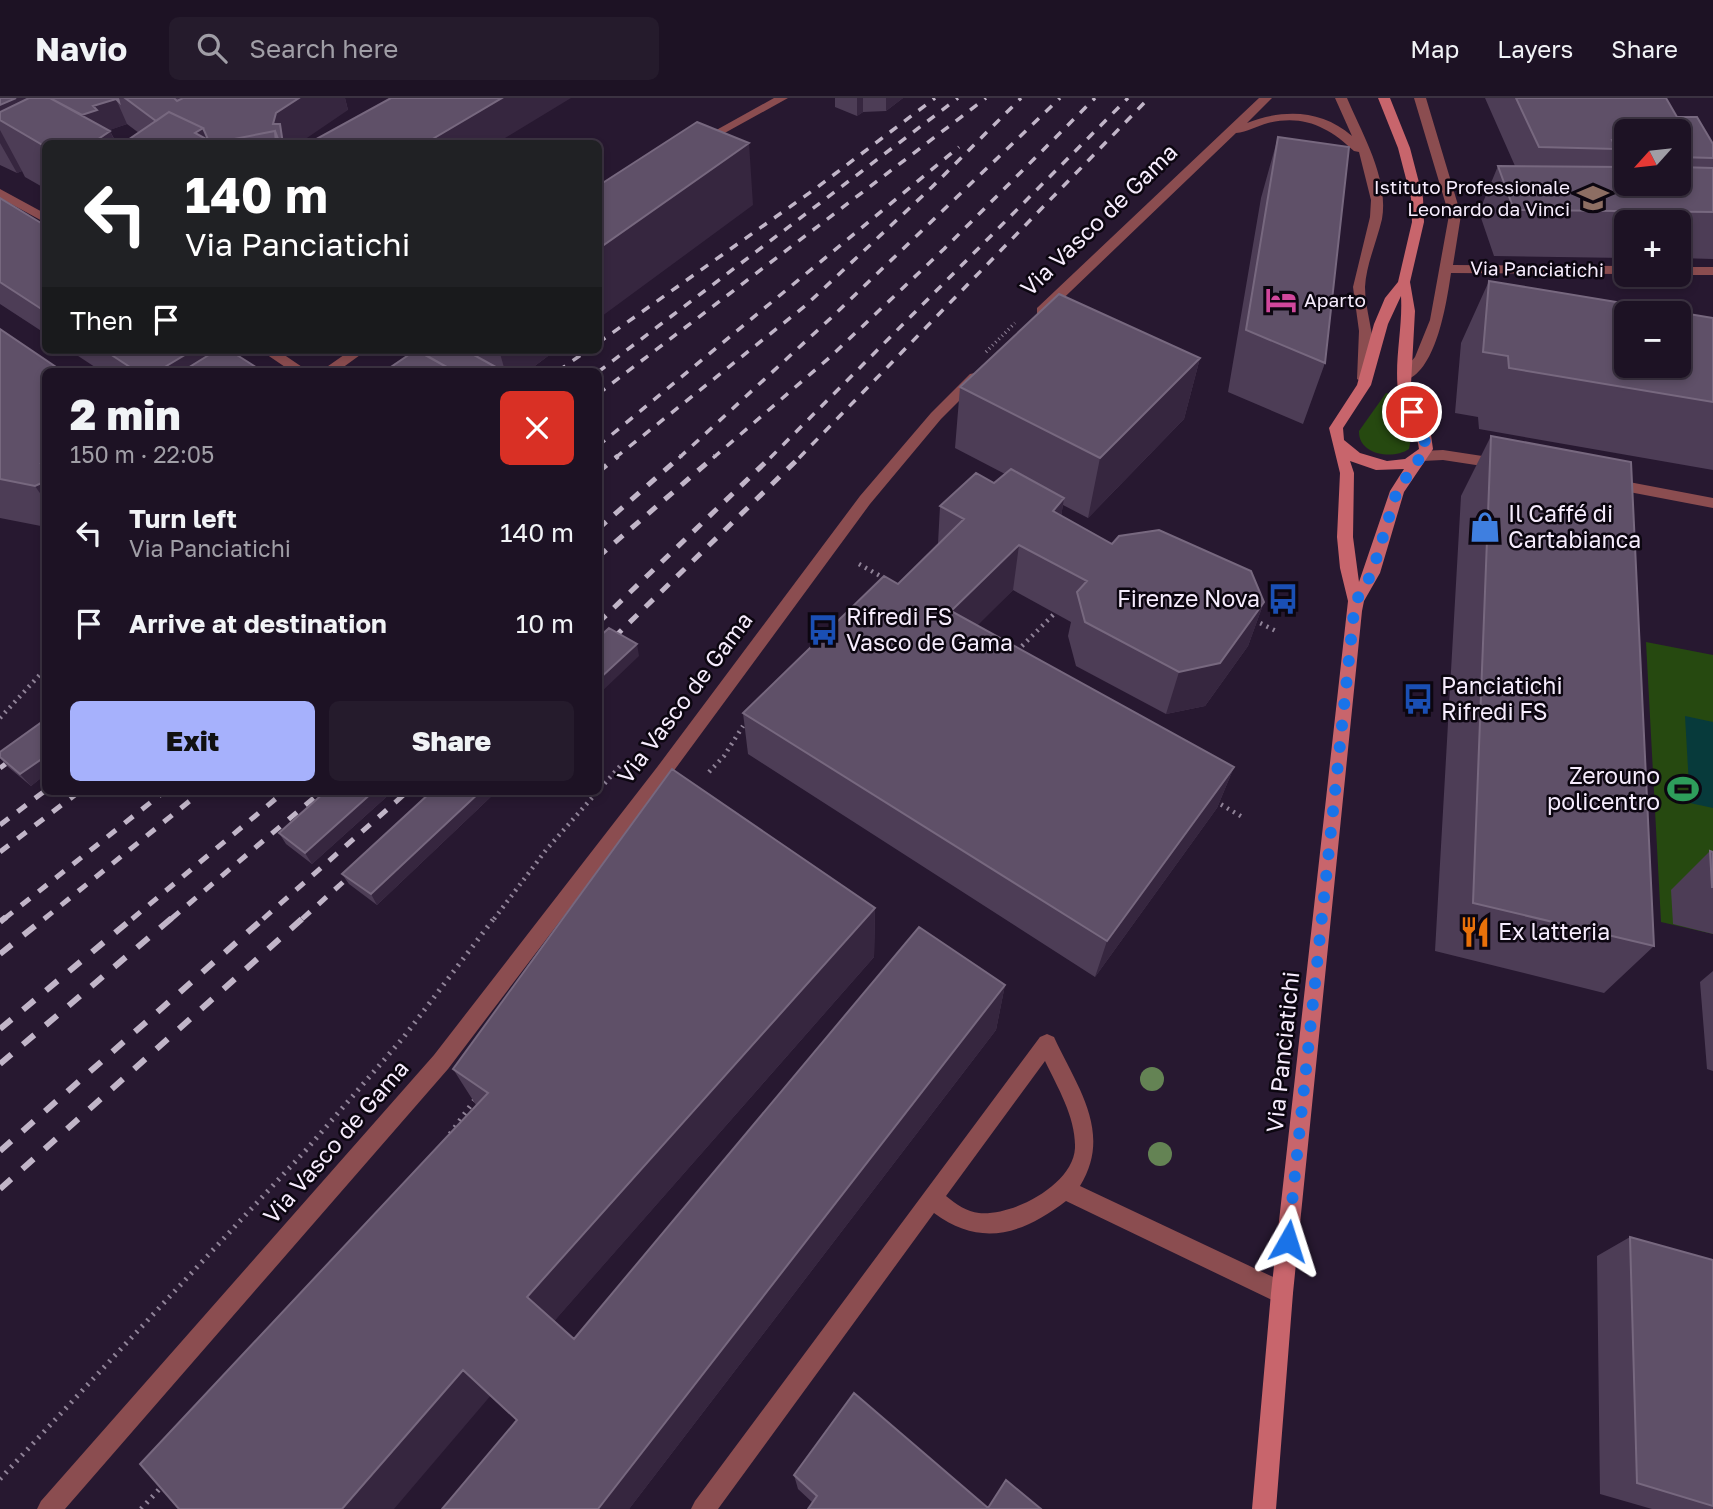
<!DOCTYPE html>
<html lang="en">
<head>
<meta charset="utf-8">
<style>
	body { margin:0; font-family:"Golos Text",sans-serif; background:#251b2c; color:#f1f3f6; height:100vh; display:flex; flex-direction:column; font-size:26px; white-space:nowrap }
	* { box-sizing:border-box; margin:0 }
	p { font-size:23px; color:#a09ea6 }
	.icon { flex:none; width:38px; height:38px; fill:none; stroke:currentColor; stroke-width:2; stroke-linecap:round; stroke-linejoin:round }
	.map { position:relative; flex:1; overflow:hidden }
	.drawer { position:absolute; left:42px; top:270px; width:560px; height:427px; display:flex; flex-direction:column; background:#1d1224; border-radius:10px; box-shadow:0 4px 10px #0003,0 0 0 2px #3b3241 }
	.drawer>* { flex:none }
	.banner { position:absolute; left:42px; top:42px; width:560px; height:214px; border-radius:10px; box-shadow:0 4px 10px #0003,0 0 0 2px #3b3241; background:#202124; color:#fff; overflow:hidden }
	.needle { width:46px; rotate:243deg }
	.tools { position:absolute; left:1614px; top:21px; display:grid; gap:14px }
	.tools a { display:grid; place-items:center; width:77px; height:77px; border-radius:10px; background:#1d1224; box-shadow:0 4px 10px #0003,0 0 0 2px #3b3241; font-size:35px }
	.pin { position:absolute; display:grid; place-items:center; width:60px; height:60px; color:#fff; margin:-30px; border:4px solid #fff; border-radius:50%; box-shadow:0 2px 7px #0007 }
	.me { position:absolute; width:77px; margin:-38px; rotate:6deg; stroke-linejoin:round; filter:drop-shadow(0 0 5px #0008) }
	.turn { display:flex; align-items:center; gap:24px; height:147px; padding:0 28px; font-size:32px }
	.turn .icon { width:91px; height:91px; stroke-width:2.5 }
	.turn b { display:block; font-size:49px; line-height:60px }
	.then { display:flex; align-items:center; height:66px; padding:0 28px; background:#0003; gap:14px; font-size:26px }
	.round { display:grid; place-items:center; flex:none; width:74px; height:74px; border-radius:10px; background:#251b2c }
	.summary { display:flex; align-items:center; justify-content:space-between; height:119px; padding:0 28px }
	h1 { font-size:42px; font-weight:800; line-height:52px }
	.cta { display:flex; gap:14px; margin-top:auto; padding:14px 28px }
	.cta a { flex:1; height:80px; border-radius:10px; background:#a6b1fc; color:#111; font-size:28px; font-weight:800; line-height:80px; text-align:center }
	.cta a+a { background:#251b2c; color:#f1f3f6 }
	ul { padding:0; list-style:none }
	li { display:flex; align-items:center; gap:21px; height:91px; padding:0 28px }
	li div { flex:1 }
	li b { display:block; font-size:26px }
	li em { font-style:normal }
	header { display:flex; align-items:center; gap:42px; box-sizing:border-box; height:98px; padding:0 35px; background:#1d1224; border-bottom:2px solid #3b3241 }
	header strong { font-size:33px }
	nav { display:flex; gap:38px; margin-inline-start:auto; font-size:24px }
	.search { width:490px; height:63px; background:#251b2c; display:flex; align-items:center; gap:18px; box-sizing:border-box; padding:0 24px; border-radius:10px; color:#a09ea6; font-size:26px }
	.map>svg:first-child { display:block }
</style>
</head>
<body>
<header>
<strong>Navio</strong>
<div class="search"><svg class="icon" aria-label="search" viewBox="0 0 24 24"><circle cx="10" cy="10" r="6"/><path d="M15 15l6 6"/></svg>Search here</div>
<nav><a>Map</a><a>Layers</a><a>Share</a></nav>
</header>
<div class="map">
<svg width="1713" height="1411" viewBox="0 0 1713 1411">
	<rect width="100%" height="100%" fill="#271830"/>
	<path fill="#264910" d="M 1386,295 L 1391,296 L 1411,340 L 1409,351 C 1393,362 1358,357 1359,333 Z
		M 1646,544 L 1713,557 L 1713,836 L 1661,824 Z"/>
	<path fill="#073a3b" d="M 1685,618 L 1713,624 L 1713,710 L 1690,705 Z"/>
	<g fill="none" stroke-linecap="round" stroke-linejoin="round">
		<path stroke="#908398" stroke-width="3.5" stroke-dasharray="1 3.5" stroke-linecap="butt" d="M 986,254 L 1015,225"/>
		<path stroke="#908398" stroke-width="4.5" stroke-dasharray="2 5" stroke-linecap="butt" d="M 859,466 L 882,479 L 885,485
			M 1254,522 L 1278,534
			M 1017,553 L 1054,516
			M 0,620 L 46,570
			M 709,674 L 724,658 L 743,628
			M 1215,703 L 1244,720
			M 494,821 L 546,752 L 621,667"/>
		<path stroke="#908398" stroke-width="5" stroke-dasharray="2 6" stroke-linecap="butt" d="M 450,1036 L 476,1000
			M 0,1381 L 306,1052 L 403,940 L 495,819
			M 141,1411 L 164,1386"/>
		<path fill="#8b4d50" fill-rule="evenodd" d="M 774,0 L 788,0 L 703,47 L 693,45 Z
			M 1259,0 L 1272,0 L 1247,25 C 1283,11 1321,11 1352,38 L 1335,0 L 1347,0 C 1362,36 1389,80 1382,121 C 1377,143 1366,167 1365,189 C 1365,219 1382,254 1369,284 L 1364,285 L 1357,281 L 1359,233 L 1353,189 L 1370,119 L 1371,102 L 1359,54 L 1354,53 C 1329,29 1303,16 1268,25 C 1257,28 1247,34 1236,35 L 1047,216 L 1037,216 L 1037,210 Z
			M 1414,0 L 1426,0 L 1461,117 L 1453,167 L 1626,168 L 1626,176 L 1451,175 C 1447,202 1437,272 1406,282 L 1399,278 L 1415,259 L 1430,222 L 1449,117 Z
			M 0,91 L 46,116 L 46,125 L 0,100 Z
			M 1678,169 L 1713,169 L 1713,177 L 1678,177 Z
			M 260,252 L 277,252 L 308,273 L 291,273 Z
			M 351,252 L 367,252 L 338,273 L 321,273 Z
			M 975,275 L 982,279 L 980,282 L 941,321 L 870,406 L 670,678 L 448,971 L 65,1411 L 37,1411 L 41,1403 L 434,957 L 658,668 L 860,398 L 931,315 L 970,276 Z
			M 1443,352 L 1502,361 L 1509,366 L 1502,371 L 1443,362 L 1422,363 L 1415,358 L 1422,353 Z
			M 1608,380 L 1713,400 L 1713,410 L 1603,389 L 1601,385 L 1603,381 Z
			M 1047,936 L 1054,939 C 1077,989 1113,1034 1080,1088 L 1290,1187 L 1293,1195 L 1290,1203 L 1282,1206 L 1274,1203 L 1066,1103 C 1023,1136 981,1150 934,1115 L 718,1411 L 691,1411 L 695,1403 L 1040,939 ZM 1045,963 C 1058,990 1076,1020 1075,1050 C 1073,1087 1013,1118 979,1115 C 967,1114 956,1106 946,1098 Z"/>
		<path fill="#c8656c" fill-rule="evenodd" d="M 1378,0 L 1390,0 L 1410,50 L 1423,100 L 1424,124 L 1410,184 L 1415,213 L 1411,286 L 1415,307 L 1431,337 L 1433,351 L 1404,394 L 1380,475 L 1364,503 L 1362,513 L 1293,1195 L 1276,1411 L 1252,1411 L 1271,1195 L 1348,503 L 1340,470 L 1337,439 L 1340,375 L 1329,330 L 1357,287 L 1374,226 L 1385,200 L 1398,184 L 1412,124 L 1411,100 L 1398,50 ZM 1401,198 C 1403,232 1393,266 1399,299 C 1402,318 1417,331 1419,351 L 1405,361 L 1387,363 L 1360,355 L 1344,342 L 1343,330 L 1371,287 L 1388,226 ZM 1350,363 L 1376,372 L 1404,371 L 1390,393 L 1359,484 L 1353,439 L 1354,375 Z"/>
		<path stroke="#c1b5c8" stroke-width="3.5" stroke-dasharray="9 9" stroke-linecap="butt" d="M 598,245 L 815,91 L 935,0
			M 558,273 L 588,252
			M 598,274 L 958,0
			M 598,296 L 986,0
			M 598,348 L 959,49
			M 615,360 L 805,208 L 932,89 L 1021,0
			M 679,360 L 832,219 L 1060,0
			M 713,360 L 829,260 L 944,151 L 1095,0
			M 770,360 L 1128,0
			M 799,360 L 1149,0"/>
		<path stroke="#c1b5c8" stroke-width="5" stroke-dasharray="11 11" stroke-linecap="butt" d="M 598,374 L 618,358
			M 598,431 L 681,358
			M 598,459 L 715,358
			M 598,525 L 772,358
			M 598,555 L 801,358
			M 0,670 L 46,637
			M 0,727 L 46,692
			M 0,754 L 80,693
			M 4,821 L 165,693
			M 44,821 L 202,693
			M 132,821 L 285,693
			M 171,821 L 322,693
			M 263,821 L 408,693
			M 302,821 L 361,768"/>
		<path stroke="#c1b5c8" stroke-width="6" stroke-dasharray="15 15" stroke-linecap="butt" d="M 0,824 L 6,819
			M 0,856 L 46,819
			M 0,931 L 134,819
			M 0,966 L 173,819
			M 0,1053 L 265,819
			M 0,1091 L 304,819"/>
	</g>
	<g fill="#648354">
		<circle cx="1152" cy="981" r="12"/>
		<circle cx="1160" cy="1056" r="12"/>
	</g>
	<path fill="#4d3d56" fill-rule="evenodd" d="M 0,0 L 345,0 L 348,12 L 139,35 L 127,26 L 109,32 L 110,33 L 117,46 L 46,46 L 46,91 L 25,79 L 22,73 L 17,75 L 0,67 Z
		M 835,0 L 903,0 L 886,13 L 863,14 L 857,18 L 835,9 Z
		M 1485,0 L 1666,0 L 1677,19 L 1713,46 L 1713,161 L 1678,160 L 1678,124 L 1626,124 L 1626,160 L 1494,158 L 1479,114 L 1498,68 L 1515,68 ZM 1626,33 L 1678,33 L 1678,86 L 1626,86 Z
		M 1278,39 L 1325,265 L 1303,326 L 1228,294 L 1261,100 Z
		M 0,100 L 46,128 L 46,236 L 0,206 Z
		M 1489,183 L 1713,220 L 1713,372 L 1479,331 L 1478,319 L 1455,315 L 1461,245 Z
		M 0,231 L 46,273 L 46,429 L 0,420 Z
		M 69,252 L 229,252 L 262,273 L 101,273 Z
		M 421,252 L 556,252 L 528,273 L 385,273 Z
		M 1200,260 L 1184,321 L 1088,420 L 1063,407 L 1061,418 L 1112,446 L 1264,504 L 1248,548 L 1205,608 L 1166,616 L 1076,568 L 1068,538 L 1071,524 L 1013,492 L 977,527 L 1234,669 L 1217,710 L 1095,879 L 748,656 L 743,615 L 898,486 L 938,446 L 940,408 L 994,385 L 1005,376 L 955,350 L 960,289 Z
		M 1491,338 L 1654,848 L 1604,895 L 1435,853 L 1461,398 Z
		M 46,621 L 46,676 L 31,688 L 7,668 L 0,660 L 0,654 Z
		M 326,693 L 393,693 L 312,766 L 286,746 L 279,735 Z
		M 432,693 L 497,693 L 377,807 L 349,786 L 342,776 Z
		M 1710,753 L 1713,754 L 1713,836 L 1673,826 L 1671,792 Z
		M 875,810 L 874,859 L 554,1223 L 574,1241 L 1005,887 L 996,932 L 629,1411 L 442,1411 L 517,1322 L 476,1007 L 453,971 Z
		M 1713,873 L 1713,973 L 1707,971 L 1700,884 Z
		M 1630,1139 L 1713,1162 L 1713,1411 L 1652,1411 L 1600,1396 L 1597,1158 Z
		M 794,1377 L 988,1410 L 812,1404 L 798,1391 Z"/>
	<path fill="#36263f" d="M 16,0 L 37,0 L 93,8 L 116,1 L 127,26 L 107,33 L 110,33 L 116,46 L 91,46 L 0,22 L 0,7 Z
		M 299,0 L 345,0 L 348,12 L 298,46 L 281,46 L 273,26 L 276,15 Z
		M 502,0 L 571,0 L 495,46 L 424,46 Z
		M 857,0 L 863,0 L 863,14 L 857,18 Z
		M 886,0 L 903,0 L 886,13 Z
		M 203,30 L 208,42 L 210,46 L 200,46 L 195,35 Z
		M 0,32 L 22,73 L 17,75 L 0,45 Z
		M 749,45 L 753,107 L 598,221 L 598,151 Z
		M 193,252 L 225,252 L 235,273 L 158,273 Z
		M 499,252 L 556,252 L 528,273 L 505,273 Z
		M 1200,260 L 1184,321 L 1088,420 L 1100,360 Z
		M 46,383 L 46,404 L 35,388 Z
		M 1064,400 L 1057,445 L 1053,413 Z
		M 1019,447 L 1013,492 L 948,557 L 951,513 Z
		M 1264,504 L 1248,548 L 1205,608 L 1166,616 L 1179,574 Z
		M 637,546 L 639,558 L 598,597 L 598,582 Z
		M 46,658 L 46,676 L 31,688 L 20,676 Z
		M 1234,669 L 1217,710 L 1095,879 L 1107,843 Z
		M 374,693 L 393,693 L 312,766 L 305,755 Z
		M 481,693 L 497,693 L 377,807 L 371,796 Z
		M 875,810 L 874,859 L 550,1228 L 527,1199 Z
		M 1005,887 L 996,932 L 629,1411 L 598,1411 Z
		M 463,1272 L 492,1296 L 394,1411 L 342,1411 Z"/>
	<path fill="#5f5068" stroke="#77687f" stroke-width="2" fill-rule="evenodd" d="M 0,0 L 16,0 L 0,7 Z
		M 29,0 L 50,0 L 110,33 L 91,46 L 46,46 L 46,49 L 0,22 L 0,14 Z
		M 50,0 L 118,0 L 119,4 L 116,1 L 93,8 L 97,12 L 82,17 Z
		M 125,0 L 174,0 L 177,3 L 183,0 L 299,0 L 276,15 L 273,26 L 280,26 L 283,46 L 280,46 L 275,33 L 234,41 L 235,46 L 210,46 L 203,30 L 169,14 L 156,23 Z
		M 391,0 L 502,0 L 424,46 L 309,45 Z
		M 1516,0 L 1666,0 L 1677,19 L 1697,19 L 1713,46 L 1713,60 L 1678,59 L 1678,33 L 1626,33 L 1626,42 L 1612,42 L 1616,51 L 1539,49 Z
		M 169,14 L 203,30 L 195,35 L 208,42 L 206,46 L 122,46 Z
		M 697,24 L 749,45 L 598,151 L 598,88 Z
		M 275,33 L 276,46 L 235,46 L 234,41 Z
		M 1278,39 L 1349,49 L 1325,265 L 1246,232 Z
		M 1498,68 L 1626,69 L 1626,86 L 1678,86 L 1678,69 L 1713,70 L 1713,114 L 1514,112 Z
		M 0,100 L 46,128 L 46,214 L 0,184 Z
		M 1489,183 L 1713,220 L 1713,304 L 1509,270 L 1508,258 L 1483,254 ZM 1626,215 L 1678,215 L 1678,268 L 1626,268 Z
		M 1059,196 L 1200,260 L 1100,360 L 960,289 Z
		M 0,231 L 62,273 L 46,273 L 46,362 L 42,365 L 46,365 L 46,383 L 35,388 L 0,381 Z
		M 104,252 L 193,252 L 158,273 L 136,273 Z
		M 217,252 L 229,252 L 262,273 L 183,273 Z
		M 416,252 L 454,273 L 385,273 Z
		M 421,252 L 465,252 L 503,273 L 454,273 L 419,253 Z
		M 1491,338 L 1631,364 L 1654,848 L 1473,805 Z
		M 1011,371 L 1064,400 L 1053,413 L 1112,446 L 1119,438 L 1159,432 L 1251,473 L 1264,504 L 1220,565 L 1179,574 L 1085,524 L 1077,494 L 1087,483 L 1019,447 L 951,513 L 1234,669 L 1107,843 L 743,615 L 884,478 L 898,486 L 964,421 L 940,408 L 976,375 L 994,385 Z
		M 609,530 L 637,546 L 598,582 L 598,540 Z
		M 46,621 L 46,658 L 20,676 L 0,659 L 0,654 Z
		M 672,671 L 875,810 L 527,1199 L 574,1241 L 919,829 L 1005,887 L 598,1411 L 442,1411 L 517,1322 L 463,1272 L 342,1411 L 179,1411 L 140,1366 L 488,995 L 453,971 Z
		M 326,693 L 374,693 L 305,755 L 279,735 Z
		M 432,693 L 481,693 L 371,796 L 342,776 Z
		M 1710,753 L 1713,754 L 1713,789 L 1712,789 Z
		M 1630,1139 L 1713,1162 L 1713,1408 L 1637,1385 Z
		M 854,1295 L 988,1410 L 1006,1382 L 1041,1411 L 808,1411 L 817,1398 L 794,1377 Z"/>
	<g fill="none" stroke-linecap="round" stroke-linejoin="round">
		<path stroke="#1a73e8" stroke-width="12" stroke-dasharray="0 21.6" d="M 1288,1143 L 1354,513 L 1356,503 L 1372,475 L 1397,393 L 1426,351 L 1423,332 L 1412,314"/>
	</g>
	<defs>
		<symbol id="school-bare" viewBox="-9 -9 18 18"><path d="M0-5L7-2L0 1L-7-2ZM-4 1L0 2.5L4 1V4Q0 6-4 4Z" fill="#8d6e63" stroke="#0c0610" stroke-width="2.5" paint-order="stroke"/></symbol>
		<symbol id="hotel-bare" viewBox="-9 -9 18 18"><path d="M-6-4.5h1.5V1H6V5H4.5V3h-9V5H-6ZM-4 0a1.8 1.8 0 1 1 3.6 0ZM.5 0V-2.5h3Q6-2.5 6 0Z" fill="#d1479c" stroke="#0c0610" stroke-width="2.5" paint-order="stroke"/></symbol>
		<symbol id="shop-bare" viewBox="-9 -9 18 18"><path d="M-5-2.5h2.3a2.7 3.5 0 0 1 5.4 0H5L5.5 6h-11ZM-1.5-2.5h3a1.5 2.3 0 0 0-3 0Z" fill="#3f7fe0" stroke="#0c0610" stroke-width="2.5" paint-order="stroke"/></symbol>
		<symbol id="bus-bare" viewBox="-9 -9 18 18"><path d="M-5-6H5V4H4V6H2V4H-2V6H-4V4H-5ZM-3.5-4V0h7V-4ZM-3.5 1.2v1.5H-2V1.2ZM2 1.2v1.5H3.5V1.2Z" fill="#1a4fb4" stroke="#0c0610" stroke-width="2.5" paint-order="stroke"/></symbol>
		<symbol id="stadium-bare" viewBox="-9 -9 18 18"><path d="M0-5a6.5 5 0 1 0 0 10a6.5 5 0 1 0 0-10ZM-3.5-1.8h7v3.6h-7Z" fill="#2e9e5b" stroke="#0c0610" stroke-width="2.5" paint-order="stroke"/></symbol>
		<symbol id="restaurant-bare" viewBox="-9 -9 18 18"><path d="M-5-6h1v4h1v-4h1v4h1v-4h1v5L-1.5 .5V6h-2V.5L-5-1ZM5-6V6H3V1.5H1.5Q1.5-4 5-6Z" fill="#e8710a" stroke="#0c0610" stroke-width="2.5" paint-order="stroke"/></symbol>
	</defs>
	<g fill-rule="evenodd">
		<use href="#school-bare" x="1571" y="78" width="44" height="44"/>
		<use href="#hotel-bare" x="1259" y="180" width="44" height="44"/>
		<use href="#shop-bare" x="1463" y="407" width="44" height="44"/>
		<use href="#bus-bare" x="1261" y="479" width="44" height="44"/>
		<use href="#bus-bare" x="801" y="510" width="44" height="44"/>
		<use href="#bus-bare" x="1396" y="579" width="44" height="44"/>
		<use href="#stadium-bare" x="1661" y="669" width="44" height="44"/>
		<use href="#restaurant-bare" x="1453" y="812" width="44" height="44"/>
	</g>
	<g text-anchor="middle" stroke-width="5" stroke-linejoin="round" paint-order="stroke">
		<g font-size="19" fill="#f6ecfd" stroke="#0c0610" text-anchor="end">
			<text x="1570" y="96">Istituto Professionale<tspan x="1570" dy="22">Leonardo da Vinci</tspan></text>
			<text x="1304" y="209" text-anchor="start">Aparto</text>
		</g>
		<g font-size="19" fill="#f6ecfd" stroke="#0c0610">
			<text transform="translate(1537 171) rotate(1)" y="7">Via Panciatichi</text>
		</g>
		<g font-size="23" fill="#f6ecfd" stroke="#0c0610">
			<text transform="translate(1099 122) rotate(-44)" y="8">Via Vasco de Gama</text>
			<text transform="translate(685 600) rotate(-53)" y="8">Via Vasco de Gama</text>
			<text transform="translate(1283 954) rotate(-84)" y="8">Via Panciatichi</text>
			<text transform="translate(336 1044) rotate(-49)" y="8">Via Vasco de Gama</text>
		</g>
		<g font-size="23" fill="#f6ecfd" stroke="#0c0610" text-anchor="start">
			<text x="1508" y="424">Il Caffé di<tspan x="1508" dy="26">Cartabianca</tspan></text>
			<text x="1260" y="509" text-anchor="end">Firenze Nova</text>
			<text x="846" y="527">Rifredi FS<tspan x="846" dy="26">Vasco de Gama</tspan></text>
			<text x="1441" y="596">Panciatichi<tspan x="1441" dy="26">Rifredi FS</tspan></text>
			<text x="1660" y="686" text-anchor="end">Zerouno<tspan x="1660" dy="26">policentro</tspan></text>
			<text x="1498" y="842">Ex latteria</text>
		</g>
	</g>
</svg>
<div class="tools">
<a><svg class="needle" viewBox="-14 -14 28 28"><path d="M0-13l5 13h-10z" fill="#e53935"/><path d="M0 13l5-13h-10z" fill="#a09ea6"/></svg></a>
<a>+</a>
<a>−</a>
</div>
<div class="pin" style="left:1412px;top:314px;background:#d93025"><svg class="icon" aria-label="arrive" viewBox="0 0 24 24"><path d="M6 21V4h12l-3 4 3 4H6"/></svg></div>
<svg class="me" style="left:1288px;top:1143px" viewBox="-20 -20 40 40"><path d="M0-17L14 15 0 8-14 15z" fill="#1a73e8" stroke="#fff" stroke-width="4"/></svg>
<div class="banner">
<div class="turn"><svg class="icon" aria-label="left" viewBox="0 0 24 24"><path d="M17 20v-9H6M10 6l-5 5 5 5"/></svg><div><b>140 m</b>Via Panciatichi</div></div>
<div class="then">Then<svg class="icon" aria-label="arrive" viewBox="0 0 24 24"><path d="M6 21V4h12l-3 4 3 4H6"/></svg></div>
</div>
<section class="drawer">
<div class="summary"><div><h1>2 min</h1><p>150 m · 22:05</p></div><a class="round" style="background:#d93025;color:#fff"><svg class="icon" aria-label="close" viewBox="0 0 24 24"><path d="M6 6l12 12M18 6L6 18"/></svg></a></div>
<ul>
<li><svg class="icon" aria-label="left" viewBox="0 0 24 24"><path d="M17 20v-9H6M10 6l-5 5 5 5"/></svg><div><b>Turn left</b><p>Via Panciatichi</p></div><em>140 m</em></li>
<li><svg class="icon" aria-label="arrive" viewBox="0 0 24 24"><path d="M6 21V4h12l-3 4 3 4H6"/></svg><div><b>Arrive at destination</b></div><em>10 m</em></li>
</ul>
<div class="cta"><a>Exit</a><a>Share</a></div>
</section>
</div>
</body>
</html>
